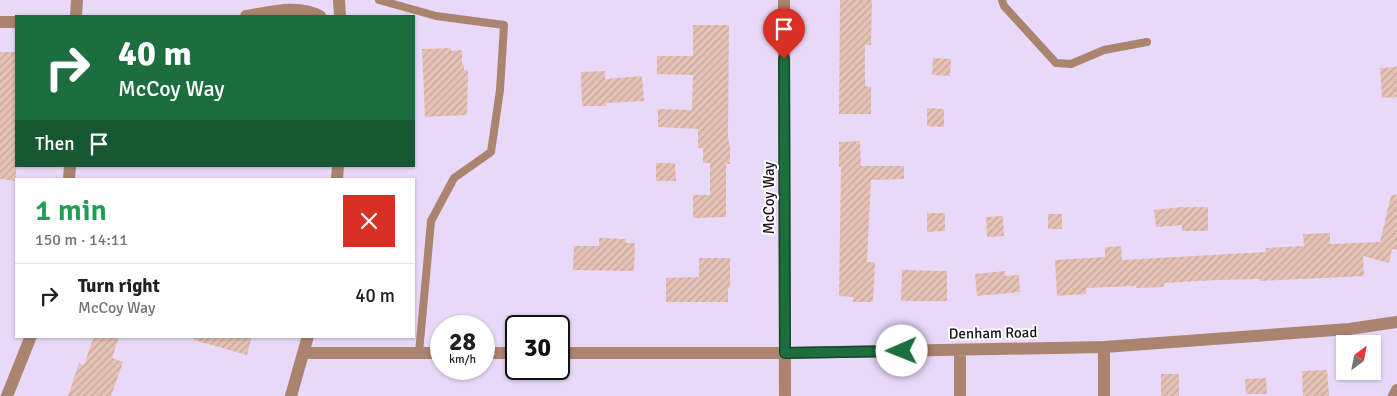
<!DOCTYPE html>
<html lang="en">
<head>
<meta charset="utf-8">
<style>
	body { margin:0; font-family:Signika,sans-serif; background:#f6f6f6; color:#202124; height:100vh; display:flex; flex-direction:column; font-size:19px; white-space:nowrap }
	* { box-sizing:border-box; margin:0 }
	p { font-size:16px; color:#757577 }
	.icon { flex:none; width:28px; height:28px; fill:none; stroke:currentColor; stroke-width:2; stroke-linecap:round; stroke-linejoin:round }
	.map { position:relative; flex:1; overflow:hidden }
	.side { position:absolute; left:15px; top:178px; width:400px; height:160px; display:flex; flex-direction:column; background:#fff; border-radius:0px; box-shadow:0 1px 4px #0004 }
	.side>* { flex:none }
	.guide { position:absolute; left:15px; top:15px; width:400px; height:152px; border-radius:0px; box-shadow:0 1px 4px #0004; background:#1d6e3f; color:#fff; overflow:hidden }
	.needle { width:32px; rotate:32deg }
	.fabs { position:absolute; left:1336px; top:335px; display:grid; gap:10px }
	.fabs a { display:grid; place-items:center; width:45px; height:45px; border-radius:0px; background:#fff; box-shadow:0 1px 4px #0004; font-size:25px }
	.speed { position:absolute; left:430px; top:315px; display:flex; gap:10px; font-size:25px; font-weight:700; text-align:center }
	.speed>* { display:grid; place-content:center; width:65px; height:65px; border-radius:50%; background:#fff; box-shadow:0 1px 4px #0004; line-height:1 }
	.speed small { font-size:12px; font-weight:400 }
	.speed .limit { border:2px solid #111; border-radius:8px; background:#fff; color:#111 }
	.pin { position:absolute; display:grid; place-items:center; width:42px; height:42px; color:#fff; margin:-51px -21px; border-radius:50% 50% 50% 0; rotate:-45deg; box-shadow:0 0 5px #0007 }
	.pin .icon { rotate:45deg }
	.me { position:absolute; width:55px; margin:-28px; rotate:269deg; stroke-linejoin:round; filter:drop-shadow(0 0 4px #0008) }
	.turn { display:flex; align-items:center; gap:18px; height:105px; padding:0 20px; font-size:22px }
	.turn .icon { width:65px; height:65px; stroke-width:2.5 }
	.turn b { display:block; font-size:35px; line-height:42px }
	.then { display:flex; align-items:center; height:48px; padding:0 20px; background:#0003; gap:10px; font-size:19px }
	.round { display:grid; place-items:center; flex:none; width:52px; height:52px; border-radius:0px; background:#f6f6f6 }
	.headline { display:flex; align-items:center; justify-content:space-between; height:85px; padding:0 20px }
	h1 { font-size:30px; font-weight:600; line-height:38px; color:#1e9e55 }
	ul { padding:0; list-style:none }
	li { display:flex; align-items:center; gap:15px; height:65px; padding:0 20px; border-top:1px solid #e0e0e0 }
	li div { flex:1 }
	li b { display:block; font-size:19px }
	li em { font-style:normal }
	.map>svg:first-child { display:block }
</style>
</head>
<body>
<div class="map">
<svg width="1397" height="396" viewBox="0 0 1397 396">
	<defs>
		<pattern id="building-hatch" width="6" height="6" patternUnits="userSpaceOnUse" patternTransform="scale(1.25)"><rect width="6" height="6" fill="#e6c1b6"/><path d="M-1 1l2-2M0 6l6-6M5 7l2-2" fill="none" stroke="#c5a59c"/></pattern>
	</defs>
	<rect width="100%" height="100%" fill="#e9d9f9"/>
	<path fill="url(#building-hatch)" d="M 840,0 L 872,0 L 871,45 L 865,45 L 865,86 L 871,87 L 871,114 L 839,114 Z
		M 693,25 L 729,25 L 728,137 L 730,148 L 730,164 L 726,164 L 726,217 L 693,218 L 693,195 L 710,195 L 710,163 L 703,163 L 703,148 L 698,148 L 698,129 L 658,127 L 658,109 L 692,110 L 693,75 L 657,74 L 657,56 L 693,56 Z
		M 451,48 L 451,51 L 462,50 L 462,65 L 464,65 L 464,70 L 468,70 L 467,115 L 425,117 L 422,49 Z
		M 0,52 L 16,52 L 16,181 L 0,179 Z
		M 933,58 L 951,59 L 950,76 L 932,75 Z
		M 1397,67 L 1397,97 L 1382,98 L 1380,68 Z
		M 605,71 L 605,79 L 642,76 L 644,101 L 606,103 L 606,106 L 582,106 L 581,72 Z
		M 927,108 L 944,109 L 944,127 L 927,126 Z
		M 860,141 L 861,166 L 904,166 L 904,179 L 871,180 L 867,262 L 875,262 L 873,302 L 853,302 L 853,297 L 839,296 L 841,167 L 839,167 L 839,142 Z
		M 656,163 L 675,163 L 676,181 L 656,181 Z
		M 1391,195 L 1397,195 L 1397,250 L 1392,249 L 1389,263 L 1363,256 L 1364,276 L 1260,281 L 1260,279 L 1218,280 L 1164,283 L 1164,287 L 1136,288 L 1136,286 L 1086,288 L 1086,294 L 1057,296 L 1055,260 L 1105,257 L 1105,247 L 1121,246 L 1122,260 L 1266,252 L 1266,248 L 1304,246 L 1303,234 L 1330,233 L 1330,244 L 1380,242 Z
		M 1182,207 L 1208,207 L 1208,231 L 1182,231 L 1182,225 L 1156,227 L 1154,210 Z
		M 927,213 L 945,213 L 945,231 L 927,232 Z
		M 1048,214 L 1062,214 L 1062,229 L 1048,229 Z
		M 1003,216 L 1004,236 L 987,237 L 986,217 Z
		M 599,238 L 626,239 L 626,243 L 635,243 L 634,271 L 573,270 L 574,246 L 599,246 Z
		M 699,258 L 730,258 L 730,287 L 728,288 L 728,302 L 666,302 L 666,278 L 699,277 Z
		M 902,270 L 947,271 L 947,301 L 901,301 Z
		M 1005,271 L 1005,276 L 1019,275 L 1020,292 L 977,296 L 975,274 Z
		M 94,336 L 119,336 L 112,358 L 123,362 L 111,396 L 68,396 L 79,363 L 84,365 Z
		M 194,336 L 252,336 L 247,355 L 194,340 Z
		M 1327,370 L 1329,396 L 1303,396 L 1302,371 Z
		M 1161,374 L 1179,374 L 1179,396 L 1161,396 Z
		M 1266,378 L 1267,394 L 1246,394 L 1245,379 Z"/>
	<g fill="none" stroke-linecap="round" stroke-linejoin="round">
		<path stroke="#ab846f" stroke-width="8" d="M 379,0 L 436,16 L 504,25 L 500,90 L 491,152 L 454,178 L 431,221 L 419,353
			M 1002,0 L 1004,6 L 1056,63 L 1071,64 L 1104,50 L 1147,42"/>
		<path stroke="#ab846f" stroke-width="12" d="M 339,0 L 340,16
			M 784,0 L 785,396
			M 76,16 L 77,0
			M 246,16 C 271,12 297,4 320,16
			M 0,22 L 16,22
			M 69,179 L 70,166
			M 337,179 L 338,166
			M 1104,347 L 1104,396
			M 960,351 L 960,396
			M 303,353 L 441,353
			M 484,353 L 516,353
			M 559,353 L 785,353 L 1104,347 L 1349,329 L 1397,322
			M 7,396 L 31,336
			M 291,396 L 308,336
			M 1394,396 L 1397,390"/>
	</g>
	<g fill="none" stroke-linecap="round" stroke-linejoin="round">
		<defs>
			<path id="route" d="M 784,59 L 785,353 L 902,351"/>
		</defs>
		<use href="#route" stroke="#134829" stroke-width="12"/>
		<use href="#route" stroke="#1d6e3f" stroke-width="9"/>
	</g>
	<g text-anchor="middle" stroke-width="4" stroke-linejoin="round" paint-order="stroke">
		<g font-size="15" fill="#16111c" stroke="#fff">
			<text transform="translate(769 198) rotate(-90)" y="5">McCoy Way</text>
			<text transform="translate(993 333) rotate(-1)" y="5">Denham Road</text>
		</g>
	</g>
</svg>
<div class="fabs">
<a><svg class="needle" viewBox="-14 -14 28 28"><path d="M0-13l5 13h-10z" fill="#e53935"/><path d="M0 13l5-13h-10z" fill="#757577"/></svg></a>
</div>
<div class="speed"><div>28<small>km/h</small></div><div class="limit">30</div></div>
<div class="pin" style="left:784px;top:59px;background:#d93025"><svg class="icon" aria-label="arrive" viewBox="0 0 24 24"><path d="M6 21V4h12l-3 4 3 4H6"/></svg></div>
<svg class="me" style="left:902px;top:351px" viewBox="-20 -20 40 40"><circle r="19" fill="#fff"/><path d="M0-13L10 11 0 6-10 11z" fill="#1d6e3f"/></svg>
<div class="guide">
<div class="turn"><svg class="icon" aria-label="right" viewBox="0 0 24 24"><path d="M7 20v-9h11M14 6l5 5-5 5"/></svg><div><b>40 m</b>McCoy Way</div></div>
<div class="then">Then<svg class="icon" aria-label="arrive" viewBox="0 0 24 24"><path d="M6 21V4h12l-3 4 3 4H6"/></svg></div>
</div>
<section class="side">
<div class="headline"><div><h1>1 min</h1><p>150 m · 14:11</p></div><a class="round" style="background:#d93025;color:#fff"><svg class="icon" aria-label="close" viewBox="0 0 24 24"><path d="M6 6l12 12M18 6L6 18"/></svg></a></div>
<ul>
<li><svg class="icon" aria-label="right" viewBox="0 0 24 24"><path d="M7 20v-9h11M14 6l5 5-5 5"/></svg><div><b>Turn right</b><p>McCoy Way</p></div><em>40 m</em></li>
</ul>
</section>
</div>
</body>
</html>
